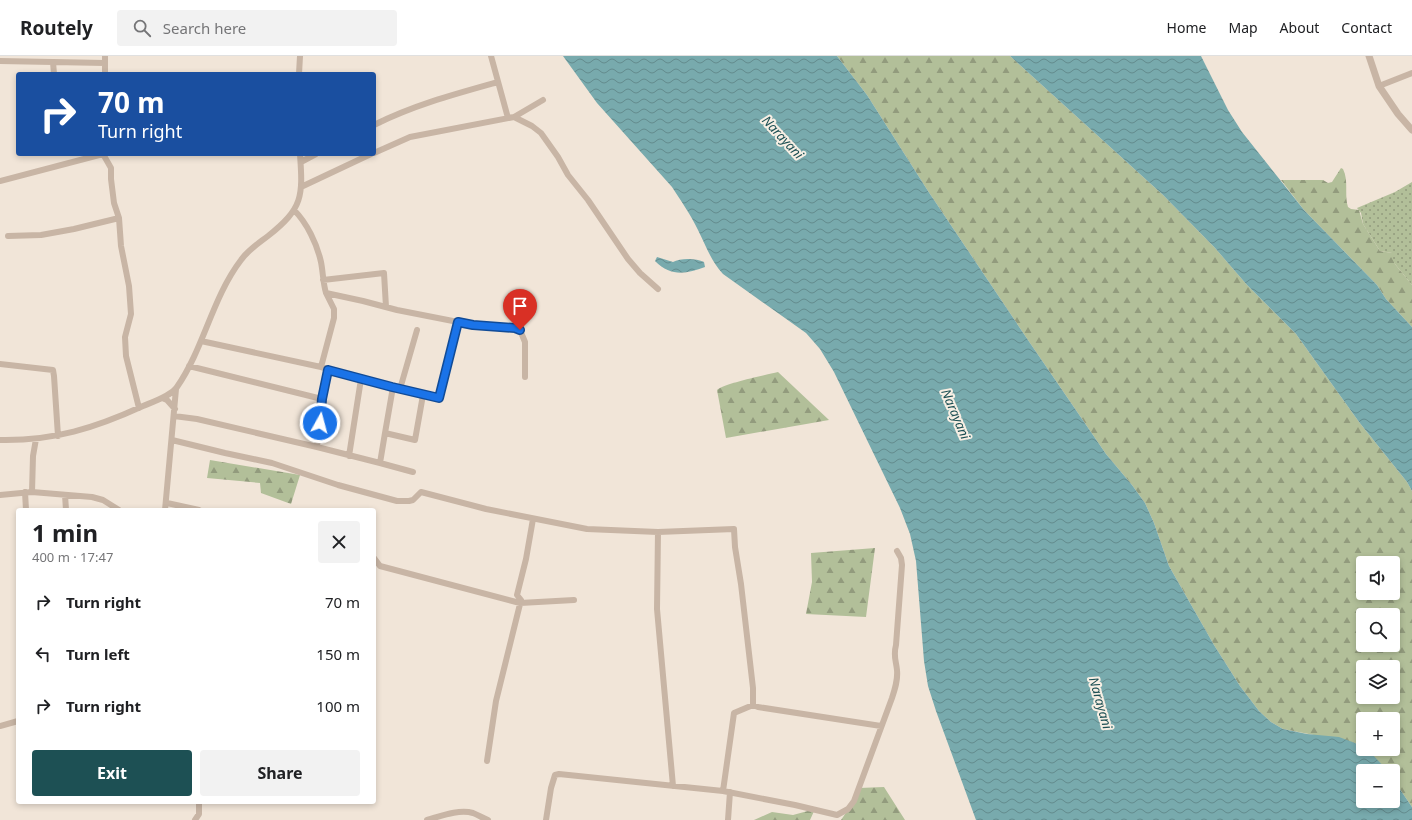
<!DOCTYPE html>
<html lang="en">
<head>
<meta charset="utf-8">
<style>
	body { margin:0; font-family:"Noto Sans",sans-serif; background:#f2f2f2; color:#202124; height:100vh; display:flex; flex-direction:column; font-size:15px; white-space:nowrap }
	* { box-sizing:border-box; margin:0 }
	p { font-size:13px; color:#757577 }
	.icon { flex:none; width:22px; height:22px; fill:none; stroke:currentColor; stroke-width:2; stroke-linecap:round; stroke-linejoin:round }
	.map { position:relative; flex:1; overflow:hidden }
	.drawer { position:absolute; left:16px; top:452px; width:360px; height:296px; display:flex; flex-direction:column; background:#fff; border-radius:4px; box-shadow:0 2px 6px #0003 }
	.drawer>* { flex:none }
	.top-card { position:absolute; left:16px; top:16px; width:360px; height:84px; border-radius:4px; box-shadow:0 2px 6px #0003; background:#1a4fa0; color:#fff; overflow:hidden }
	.controls { position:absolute; left:1356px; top:500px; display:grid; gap:8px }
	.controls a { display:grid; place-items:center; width:44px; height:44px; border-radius:4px; background:#fff; box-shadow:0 2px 6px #0003; font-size:20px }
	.pin { position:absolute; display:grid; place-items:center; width:34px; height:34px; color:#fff; margin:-41px -17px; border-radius:50% 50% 50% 0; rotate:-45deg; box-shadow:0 0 4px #0007 }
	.pin .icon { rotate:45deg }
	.me { position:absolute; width:44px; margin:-22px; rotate:7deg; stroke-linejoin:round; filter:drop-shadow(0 0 3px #0008) }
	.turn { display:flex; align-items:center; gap:14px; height:84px; padding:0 16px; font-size:18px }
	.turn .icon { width:52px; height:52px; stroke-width:2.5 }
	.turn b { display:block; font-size:28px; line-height:34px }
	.round { display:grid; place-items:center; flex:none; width:42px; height:42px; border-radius:4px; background:#f2f2f2 }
	.headline { display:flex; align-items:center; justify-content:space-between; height:68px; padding:0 16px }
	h1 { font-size:24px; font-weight:700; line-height:30px }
	.cta { display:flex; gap:8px; margin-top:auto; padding:8px 16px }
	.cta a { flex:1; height:46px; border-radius:4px; background:#1d5054; color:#fff; font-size:16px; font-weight:700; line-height:46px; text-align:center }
	.cta a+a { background:#f2f2f2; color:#202124 }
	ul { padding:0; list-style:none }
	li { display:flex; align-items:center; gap:12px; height:52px; padding:0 16px }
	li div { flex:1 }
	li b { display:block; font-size:15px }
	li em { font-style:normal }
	header { display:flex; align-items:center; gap:24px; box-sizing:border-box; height:56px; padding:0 20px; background:#fff; border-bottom:1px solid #e0e0e0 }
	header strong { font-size:19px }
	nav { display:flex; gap:22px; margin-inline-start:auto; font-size:14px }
	.search { width:280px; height:36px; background:#f2f2f2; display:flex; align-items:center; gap:10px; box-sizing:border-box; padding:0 14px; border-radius:4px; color:#757577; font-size:15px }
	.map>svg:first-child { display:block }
</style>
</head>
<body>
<header>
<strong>Routely</strong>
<div class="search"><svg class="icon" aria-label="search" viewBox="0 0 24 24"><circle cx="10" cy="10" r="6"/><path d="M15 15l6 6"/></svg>Search here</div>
<nav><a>Home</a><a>Map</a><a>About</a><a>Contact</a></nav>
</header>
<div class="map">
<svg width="1412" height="764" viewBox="0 0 1412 764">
	<defs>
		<pattern id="forest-firs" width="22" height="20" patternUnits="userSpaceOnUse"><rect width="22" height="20" fill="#b2bf99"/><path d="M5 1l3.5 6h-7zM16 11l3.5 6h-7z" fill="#929b7d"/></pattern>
		<pattern id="garden-dots" width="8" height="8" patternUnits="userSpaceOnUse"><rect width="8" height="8" fill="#b2bf99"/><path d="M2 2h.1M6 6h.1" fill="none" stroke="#929b7d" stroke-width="1.8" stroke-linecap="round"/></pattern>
		<pattern id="water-waves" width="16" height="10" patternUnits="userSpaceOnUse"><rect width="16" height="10" fill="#78aaad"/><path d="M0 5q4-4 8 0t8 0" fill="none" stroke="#638b8d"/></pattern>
	</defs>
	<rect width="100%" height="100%" fill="#f1e5d8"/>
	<path fill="url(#forest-firs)" fill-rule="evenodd" d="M 837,0 L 1010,0 L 1163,139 L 1215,192 L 1247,229 L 1296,278 L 1359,366 L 1407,426 L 1412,435 L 1412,751 L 1393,723 L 1393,715 L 1388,715 L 1372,699 L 1364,693 L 1393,693 L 1393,663 L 1363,663 L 1363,693 L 1355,687 L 1283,673 L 1271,666 L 1259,655 L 1240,630 L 1214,589 L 1169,510 L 1154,467 L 1145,447 L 1132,429 L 1106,398 L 1030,287 L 928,135 L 867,39 ZM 1363,507 L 1393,507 L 1393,537 L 1363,537 ZM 1363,559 L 1393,559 L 1393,589 L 1363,589 ZM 1363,611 L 1393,611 L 1393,641 L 1363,641 Z
		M 1341,112 L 1343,113 C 1349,125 1344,138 1348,151 L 1351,153 L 1359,154 L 1363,168 L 1380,195 L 1392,197 L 1395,208 L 1412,229 L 1412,271 L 1386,243 L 1377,229 L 1304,154 L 1281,124 L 1323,124 L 1328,127 L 1332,126 Z
		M 778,316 L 829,364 L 726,382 L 717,334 C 725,327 766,319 778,316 Z
		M 210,404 L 300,419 L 291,448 L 261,437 L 260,427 L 207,422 Z
		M 875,492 L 866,561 L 806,558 L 812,526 L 811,497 Z
		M 884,731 L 905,764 L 841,764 L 854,745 L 859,732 Z
		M 815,753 L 810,764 L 754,764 L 772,756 L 793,759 Z"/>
	<path fill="url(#garden-dots)" d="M 1412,126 L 1412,229 L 1395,208 L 1392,202 L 1392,197 L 1380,195 L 1363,168 L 1361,157 L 1357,152 L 1395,136 Z"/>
	<path fill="url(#water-waves)" d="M 563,0 L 837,0 L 867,39 L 928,135 L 1030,287 L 1106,398 L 1132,429 L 1145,447 L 1154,467 L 1169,510 L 1214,589 L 1240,630 L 1259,655 L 1271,666 L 1283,673 L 1307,678 L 1339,681 L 1355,687 L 1372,698 L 1388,715 L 1363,715 L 1363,745 L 1393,745 L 1393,723 L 1412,751 L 1412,764 L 976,764 L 936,655 L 928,630 L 924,605 L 916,505 L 910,478 L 900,452 L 834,316 L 820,293 L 806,277 L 723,218 C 711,205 706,190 698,174 C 691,159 681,145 672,131 L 597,47 Z
		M 1010,0 L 1201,0 L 1228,54 L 1242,76 L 1304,154 L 1377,229 L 1386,243 L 1412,271 L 1412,435 L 1407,426 L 1359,366 L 1296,278 L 1247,229 L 1215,192 L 1163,139 Z
		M 657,201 L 673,206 C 680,202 696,202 704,206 L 705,211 C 686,218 671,221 655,205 Z"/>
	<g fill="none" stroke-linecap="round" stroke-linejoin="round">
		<path stroke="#c8b5a5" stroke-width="6" d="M 491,0 L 508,62
			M 0,5 L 53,6 L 54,18
			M 53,6 L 105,7
			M 105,18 L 105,0
			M 299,18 L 300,0
			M 1379,30 L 1412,17
			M 514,61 L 543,44
			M 374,69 C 414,49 455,38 498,26
			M 374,97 L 410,81 L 514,61 L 532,70 L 541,77 L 558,101 L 568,119 L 588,144 L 628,203 L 640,217 L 658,233
			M 301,106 L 316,98
			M 0,125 L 103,98 L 111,112 L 111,123 L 114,147 L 119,162 L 121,190 L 129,230 L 131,258 L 125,281 L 126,300 L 139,352
			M 301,131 L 371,98
			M 294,154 C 307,167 317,188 321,206 C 323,216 323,227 326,237 L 363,245 L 397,254 L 458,266 L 473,269 L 515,272 L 520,274 L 525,286 L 525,321
			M 8,180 L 41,179 L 74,173 L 119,162
			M 323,224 L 384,217 L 386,251
			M 201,285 L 321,311 L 393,331 L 439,342 L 458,266
			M 0,308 L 53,314 L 54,320 L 58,380
			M 189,310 L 322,343
			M 321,311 L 334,262 L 334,253 L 326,237
			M 328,314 L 322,343 L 317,391 L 380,407 L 385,377 L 415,384 L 423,339
			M 400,333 L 417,274
			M 162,342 L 167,344 L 175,353
			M 174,360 L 197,363 L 317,391
			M 385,377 L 393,331
			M 0,384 C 54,385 95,372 143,350 C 153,346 171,340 177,331 C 204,292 212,242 241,204 C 248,194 259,187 268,180 C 303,152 303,141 300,98
			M 172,384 L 225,397 L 272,407 L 338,429 L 397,445 L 409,445 L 413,444 L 421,436 L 486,453 L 587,473 L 658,476 L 734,473 L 735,491 L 741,528 L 753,632 L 753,649 L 734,657 L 723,735
			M 349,400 L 361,323
			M 380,407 L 413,416
			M 25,436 L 26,454
			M 32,436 L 33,400 L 36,383
			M 0,439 L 32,436 L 92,441 L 103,444 L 119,454
			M 65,439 L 66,454
			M 167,447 L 199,454
			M 165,454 L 176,333
			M 658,476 L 657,553 L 673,730
			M 374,502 L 380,510 L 520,547 L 574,544
			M 753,649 L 758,651 L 881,670
			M 0,670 L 18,665
			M 487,705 L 496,645 L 521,544 L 517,539 L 526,503 L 533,463
			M 195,764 L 199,758 L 199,746
			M 427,764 C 441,760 459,753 473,757 C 478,759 483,762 488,764
			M 546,764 L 551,732 L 555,719 L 559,718 L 723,735 L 795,749 L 837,759 L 848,753 L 854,745 L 892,642 C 895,633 898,624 897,614 C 896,604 893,600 896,589 L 902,509 L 901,502 L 897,495
			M 728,764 L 730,736"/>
		<path stroke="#c8b5a5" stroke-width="7" d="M 1369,0 L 1379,30 L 1398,58 L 1412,74"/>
	</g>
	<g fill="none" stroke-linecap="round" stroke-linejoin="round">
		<defs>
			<path id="route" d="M 320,367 L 322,343 L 328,314 L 392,331 L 439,342 L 458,266 L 473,269 L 515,272 L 520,274"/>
		</defs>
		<use href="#route" stroke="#114b97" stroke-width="10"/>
		<use href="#route" stroke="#1a73e8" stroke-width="7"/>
	</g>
	<g text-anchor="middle" stroke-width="4" stroke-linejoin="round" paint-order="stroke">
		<g font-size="13" font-style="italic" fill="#1d5054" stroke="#f8efe4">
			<text transform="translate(783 81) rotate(47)" y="5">Narayani</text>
			<text transform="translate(956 358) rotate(67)" y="5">Narayani</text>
			<text transform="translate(1101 647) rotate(74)" y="5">Narayani</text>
		</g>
	</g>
</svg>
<div class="controls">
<a><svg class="icon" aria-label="sound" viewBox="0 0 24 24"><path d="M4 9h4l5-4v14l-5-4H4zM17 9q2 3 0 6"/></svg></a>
<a><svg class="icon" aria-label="search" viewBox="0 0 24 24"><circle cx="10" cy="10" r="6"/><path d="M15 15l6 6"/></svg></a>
<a><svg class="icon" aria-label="layers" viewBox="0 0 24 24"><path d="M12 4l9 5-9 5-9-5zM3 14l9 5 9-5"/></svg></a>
<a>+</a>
<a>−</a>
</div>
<div class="pin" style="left:520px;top:274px;background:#d93025"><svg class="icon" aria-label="arrive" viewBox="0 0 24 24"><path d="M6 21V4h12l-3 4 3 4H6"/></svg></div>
<svg class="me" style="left:320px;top:367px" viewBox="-20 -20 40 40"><circle r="17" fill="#1a73e8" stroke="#fff" stroke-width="3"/><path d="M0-11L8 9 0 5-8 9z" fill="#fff"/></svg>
<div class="top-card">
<div class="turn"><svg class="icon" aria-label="right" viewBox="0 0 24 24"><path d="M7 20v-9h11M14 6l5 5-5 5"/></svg><div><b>70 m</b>Turn right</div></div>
</div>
<section class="drawer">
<div class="headline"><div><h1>1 min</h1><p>400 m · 17:47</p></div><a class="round"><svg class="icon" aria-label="close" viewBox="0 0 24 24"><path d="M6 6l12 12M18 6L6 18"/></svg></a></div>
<ul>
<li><svg class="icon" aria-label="right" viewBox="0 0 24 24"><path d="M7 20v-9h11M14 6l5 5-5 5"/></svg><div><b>Turn right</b></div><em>70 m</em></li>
<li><svg class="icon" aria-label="left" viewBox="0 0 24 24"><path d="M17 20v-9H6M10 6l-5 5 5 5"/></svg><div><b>Turn left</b></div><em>150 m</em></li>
<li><svg class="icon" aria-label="right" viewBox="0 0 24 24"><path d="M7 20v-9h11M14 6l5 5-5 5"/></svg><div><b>Turn right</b></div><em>100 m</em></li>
</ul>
<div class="cta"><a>Exit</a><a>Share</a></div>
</section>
</div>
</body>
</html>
